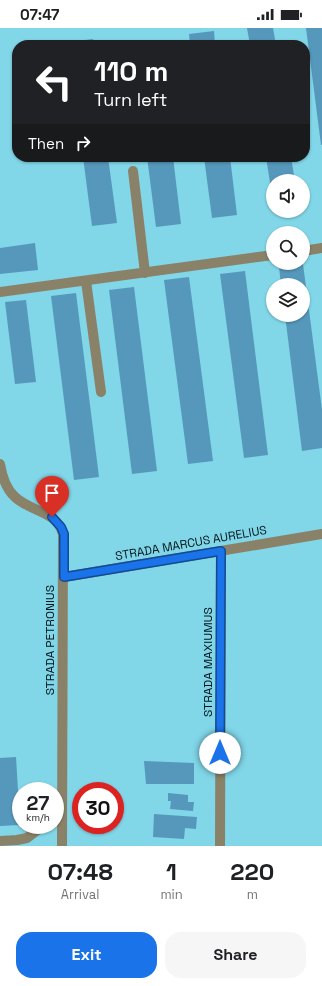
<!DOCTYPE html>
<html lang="en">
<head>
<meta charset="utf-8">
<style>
	body { margin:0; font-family:"Space Grotesk",sans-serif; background:#f6f6f6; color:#202124; height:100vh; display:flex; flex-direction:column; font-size:15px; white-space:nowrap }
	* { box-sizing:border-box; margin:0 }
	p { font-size:13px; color:#757577 }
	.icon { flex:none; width:22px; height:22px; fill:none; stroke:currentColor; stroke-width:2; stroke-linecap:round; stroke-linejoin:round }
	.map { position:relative; height:818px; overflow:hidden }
	.side { display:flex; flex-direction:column; background:#fff; flex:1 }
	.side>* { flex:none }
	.guide { position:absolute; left:12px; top:12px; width:298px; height:122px; border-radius:16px; box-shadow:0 1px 3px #0004; background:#202124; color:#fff; overflow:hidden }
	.buttons { position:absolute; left:266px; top:146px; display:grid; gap:8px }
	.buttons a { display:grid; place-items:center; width:44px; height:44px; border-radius:50%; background:#fff; box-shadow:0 1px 3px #0004; font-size:20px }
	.speed { position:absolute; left:12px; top:754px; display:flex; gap:8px; font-size:20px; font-weight:700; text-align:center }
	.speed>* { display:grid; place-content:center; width:52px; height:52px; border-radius:50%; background:#fff; box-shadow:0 1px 3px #0004; line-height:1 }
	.speed small { font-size:10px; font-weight:400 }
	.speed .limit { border:6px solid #d22; background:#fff; color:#111 }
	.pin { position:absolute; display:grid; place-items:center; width:34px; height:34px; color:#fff; margin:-41px -17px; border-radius:50% 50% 50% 0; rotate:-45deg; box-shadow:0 0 4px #0007 }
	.pin .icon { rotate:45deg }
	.me { position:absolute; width:44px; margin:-22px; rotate:0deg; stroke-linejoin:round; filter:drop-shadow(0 0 3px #0008) }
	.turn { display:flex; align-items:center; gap:14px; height:84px; padding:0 16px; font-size:18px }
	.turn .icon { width:52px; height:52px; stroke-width:2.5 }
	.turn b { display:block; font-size:28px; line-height:34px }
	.then { display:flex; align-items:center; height:38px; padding:0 16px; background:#0003; gap:8px; font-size:15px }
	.eta { display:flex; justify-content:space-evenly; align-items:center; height:68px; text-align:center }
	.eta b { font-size:24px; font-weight:800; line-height:28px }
	.primary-button { display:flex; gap:8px; margin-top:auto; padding:8px 16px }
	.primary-button a { flex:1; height:46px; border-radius:16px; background:#1a73e8; color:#fff; font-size:16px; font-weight:800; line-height:46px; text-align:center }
	.primary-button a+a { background:#f6f6f6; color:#202124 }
	.status { display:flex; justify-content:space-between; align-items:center; height:28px; padding:0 20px; background:#fff; direction:ltr }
	.status svg { height:11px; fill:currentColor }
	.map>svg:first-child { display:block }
</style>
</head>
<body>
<div class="status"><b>07:47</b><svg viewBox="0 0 49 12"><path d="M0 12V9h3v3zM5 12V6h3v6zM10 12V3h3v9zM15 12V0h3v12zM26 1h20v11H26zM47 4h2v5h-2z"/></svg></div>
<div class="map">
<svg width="322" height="818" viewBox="0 0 322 818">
	<rect width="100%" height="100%" fill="#81d6e8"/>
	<path fill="#5598bb" d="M 247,0 L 273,0 L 276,17 L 250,17 Z
		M 306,0 L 322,0 L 322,117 L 321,117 Z
		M 214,3 L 215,17 L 190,17 L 189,6 Z
		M 93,11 L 94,17 L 69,17 L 68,14 Z
		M 158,12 L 159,17 L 133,17 L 133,15 Z
		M 83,129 L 108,129 L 117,195 L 92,198 Z
		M 147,129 L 173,129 L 181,196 L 156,199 Z
		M 204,129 L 230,129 L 237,187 L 212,190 Z
		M 266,129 L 291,129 L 295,153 L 273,153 L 273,174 Z
		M 35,215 L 38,242 L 0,246 L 0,220 Z
		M 303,236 L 322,382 L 322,420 L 302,423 L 285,287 L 303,287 L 303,257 L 281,257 L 279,239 Z
		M 245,243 L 268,427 L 244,430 L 220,246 Z
		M 189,249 L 213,433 L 188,436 L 164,252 Z
		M 134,259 L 157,443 L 132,446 L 109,262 Z
		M 76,265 L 99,449 L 74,452 L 51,268 Z
		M 26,272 L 36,354 L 15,356 L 5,274 Z
		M 16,729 L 20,797 L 0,798 L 0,730 Z
		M 144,733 L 194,735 L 194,756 L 146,756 Z
		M 168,765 L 188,767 L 188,774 L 194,774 L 193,783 L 170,781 L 171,773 L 168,773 Z
		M 154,786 L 197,789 L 196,801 L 185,800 L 184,811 L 153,809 Z"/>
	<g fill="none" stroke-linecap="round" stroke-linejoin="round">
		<path stroke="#8a8268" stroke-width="10" d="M 133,143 L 145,245
			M 303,223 L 322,220
			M 86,253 L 101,364
			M 0,264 L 273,227
			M 0,436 C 2,448 6,461 15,469 C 31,484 57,483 63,506 L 62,818
			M 64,549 L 322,506
			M 0,813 L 17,812 L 27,810 L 44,797
			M 220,818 L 221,523"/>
	</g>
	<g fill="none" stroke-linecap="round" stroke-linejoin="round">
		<defs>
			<path id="route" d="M 52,489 L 61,499 L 64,506 L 64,549 L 221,523 L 220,725"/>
		</defs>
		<use href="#route" stroke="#114b97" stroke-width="10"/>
		<use href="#route" stroke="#1a73e8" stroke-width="7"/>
	</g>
	<g text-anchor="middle" stroke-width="3.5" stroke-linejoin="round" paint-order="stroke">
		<g font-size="12" fill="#001419" stroke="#81d6e8">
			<text transform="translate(191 515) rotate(-10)" y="4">STRADA MARCUS AURELIUS</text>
			<text transform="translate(50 612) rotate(-90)" y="4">STRADA PETRONIUS</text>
			<text transform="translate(208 634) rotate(-90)" y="4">STRADA MAXIUMUS</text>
		</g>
	</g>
</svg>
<div class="buttons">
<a><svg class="icon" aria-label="sound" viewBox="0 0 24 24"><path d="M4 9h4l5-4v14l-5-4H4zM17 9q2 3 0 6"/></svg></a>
<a><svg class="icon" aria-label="search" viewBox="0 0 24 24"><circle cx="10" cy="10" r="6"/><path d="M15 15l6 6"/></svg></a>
<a><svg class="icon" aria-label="layers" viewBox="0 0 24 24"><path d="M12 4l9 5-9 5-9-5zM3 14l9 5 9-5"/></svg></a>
</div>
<div class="speed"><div>27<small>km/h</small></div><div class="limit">30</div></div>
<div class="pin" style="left:52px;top:489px;background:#d93025"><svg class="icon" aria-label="arrive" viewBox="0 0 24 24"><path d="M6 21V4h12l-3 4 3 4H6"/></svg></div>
<svg class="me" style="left:220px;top:725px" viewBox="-20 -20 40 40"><circle r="19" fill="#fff"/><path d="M0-13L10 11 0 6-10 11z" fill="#1a73e8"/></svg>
<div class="guide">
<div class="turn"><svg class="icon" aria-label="left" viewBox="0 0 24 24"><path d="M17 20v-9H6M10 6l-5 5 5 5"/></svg><div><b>110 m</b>Turn left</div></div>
<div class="then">Then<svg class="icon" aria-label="right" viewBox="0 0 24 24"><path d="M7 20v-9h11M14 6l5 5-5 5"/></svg></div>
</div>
</div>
<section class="side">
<div class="eta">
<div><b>07:48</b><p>Arrival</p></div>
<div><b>1</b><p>min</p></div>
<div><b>220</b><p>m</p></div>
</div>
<div class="primary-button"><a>Exit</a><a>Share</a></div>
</section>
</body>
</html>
